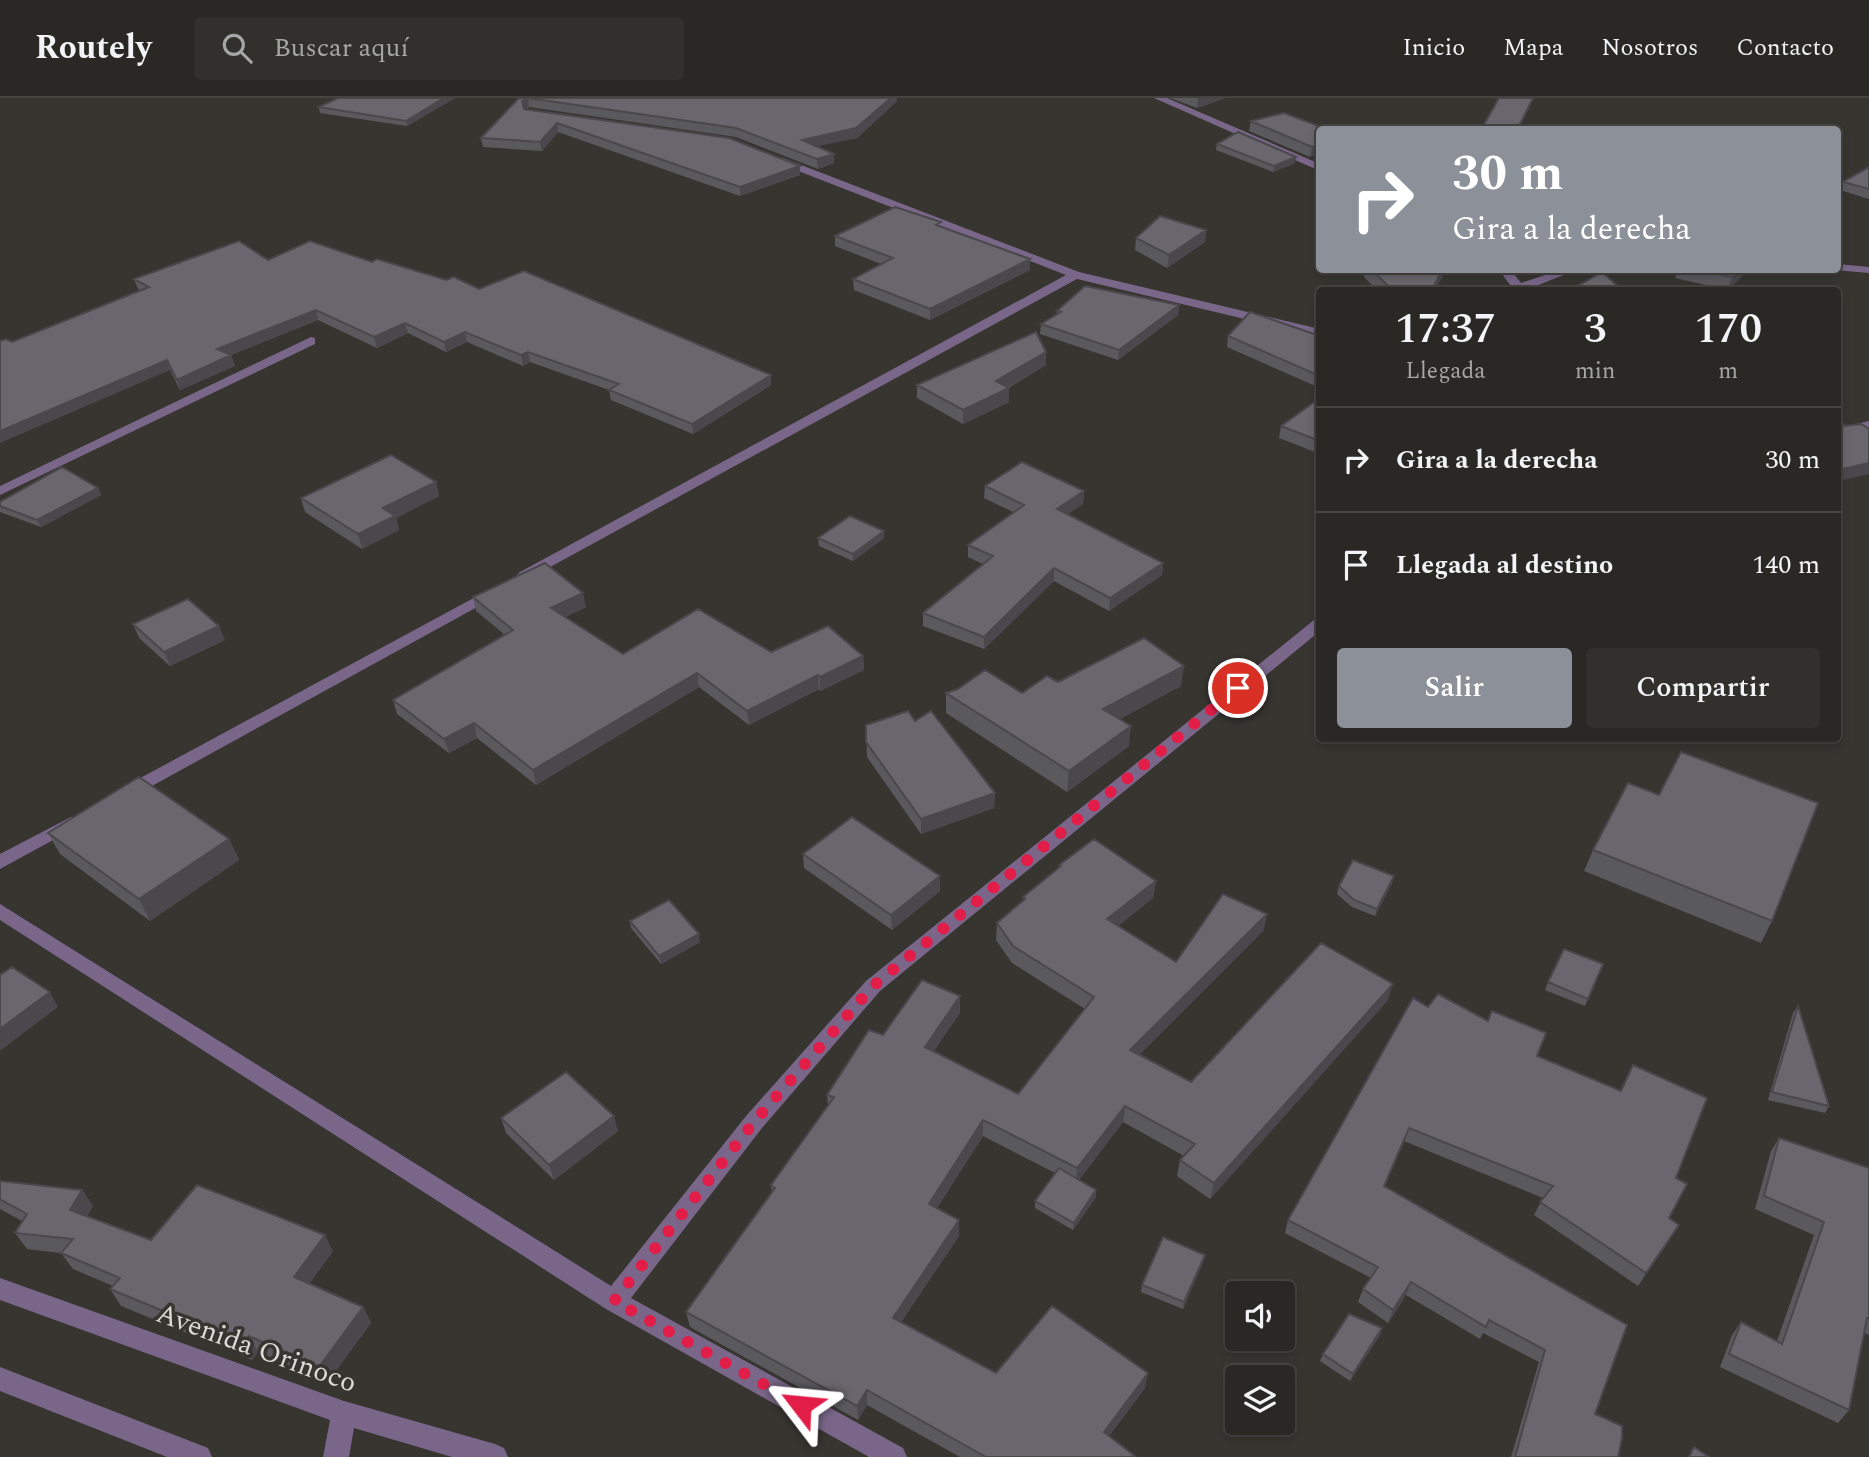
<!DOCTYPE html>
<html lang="es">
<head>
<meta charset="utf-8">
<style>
	body { margin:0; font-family:Spectral,serif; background:#31302c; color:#f1f3f6; height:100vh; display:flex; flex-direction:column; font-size:26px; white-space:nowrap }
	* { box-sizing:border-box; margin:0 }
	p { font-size:23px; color:#a5a6a6 }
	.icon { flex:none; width:38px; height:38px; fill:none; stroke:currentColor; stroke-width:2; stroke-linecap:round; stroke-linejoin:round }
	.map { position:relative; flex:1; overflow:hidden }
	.details { position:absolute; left:1316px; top:189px; width:525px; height:455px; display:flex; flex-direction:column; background:#292824; border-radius:7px; box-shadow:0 4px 10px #0003,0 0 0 2px #454441 }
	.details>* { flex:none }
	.top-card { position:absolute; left:1316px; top:28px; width:525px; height:147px; border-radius:7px; box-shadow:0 4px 10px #0003,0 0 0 2px #454441; background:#8c9099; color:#fff; overflow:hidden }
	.fabs { position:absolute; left:1225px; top:1183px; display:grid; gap:14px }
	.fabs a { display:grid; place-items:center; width:70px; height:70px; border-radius:7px; background:#292824; box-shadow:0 4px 10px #0003,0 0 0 2px #454441; font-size:35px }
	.pin { position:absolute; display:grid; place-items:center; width:60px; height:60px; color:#fff; margin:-30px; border:4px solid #fff; border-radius:50%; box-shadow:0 2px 7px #0007 }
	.me { position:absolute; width:77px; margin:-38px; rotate:299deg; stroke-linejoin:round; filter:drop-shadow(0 0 5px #0008) }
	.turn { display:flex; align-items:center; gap:24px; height:147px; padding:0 21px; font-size:32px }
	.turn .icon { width:91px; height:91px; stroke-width:2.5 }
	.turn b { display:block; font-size:49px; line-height:60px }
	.eta { display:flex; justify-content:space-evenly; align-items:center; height:119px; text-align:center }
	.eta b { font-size:42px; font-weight:600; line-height:49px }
	.button { display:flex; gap:14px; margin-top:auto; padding:14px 21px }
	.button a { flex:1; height:80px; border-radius:7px; background:#8c9099; color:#fff; font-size:28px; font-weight:600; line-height:80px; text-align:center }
	.button a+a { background:#31302c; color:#f1f3f6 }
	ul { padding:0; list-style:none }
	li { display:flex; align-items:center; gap:21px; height:105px; padding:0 21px; border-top:2px solid #454441 }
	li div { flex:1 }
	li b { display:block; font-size:26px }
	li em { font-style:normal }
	header { display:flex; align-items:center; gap:42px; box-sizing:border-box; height:98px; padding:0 35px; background:#292824; border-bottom:2px solid #454441 }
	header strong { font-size:33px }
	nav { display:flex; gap:38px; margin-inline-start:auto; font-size:24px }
	.search { width:490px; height:63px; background:#31302c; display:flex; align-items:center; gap:18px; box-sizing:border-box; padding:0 24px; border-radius:7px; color:#a5a6a6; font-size:26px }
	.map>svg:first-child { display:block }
</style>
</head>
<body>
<header>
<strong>Routely</strong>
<div class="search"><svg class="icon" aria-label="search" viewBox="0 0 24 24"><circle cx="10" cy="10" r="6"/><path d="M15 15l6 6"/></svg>Buscar aquí</div>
<nav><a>Inicio</a><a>Mapa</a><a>Nosotros</a><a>Contacto</a></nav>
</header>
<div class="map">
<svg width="1869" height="1359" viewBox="0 0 1869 1359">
	<rect width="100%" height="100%" fill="#373530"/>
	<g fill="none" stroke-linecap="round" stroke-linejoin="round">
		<path fill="#796689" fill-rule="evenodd" d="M 1154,0 L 1167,0 L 1320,66 L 1320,73 Z
			M 775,60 L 783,60 L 1079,174 L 1320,231 L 1320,239 L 1077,181 L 530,480 L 520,480 L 517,477 L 520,474 L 1066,177 L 775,64 Z
			M 1838,166 L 1869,169 L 1869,175 L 1834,172 L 1838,172 Z
			M 1499,172 L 1511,172 L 1521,185 L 1560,172 L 1576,172 L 1526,192 L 1514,192 Z
			M 311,239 L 315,240 L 315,246 L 0,397 L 0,388 Z
			M 1869,323 L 1869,331 L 1838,338 L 1838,330 Z
			M 494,489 L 499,491 L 502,494 L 499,497 L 132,699 L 126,701 L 117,695 L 120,691 Z
			M 1320,520 L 1320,533 L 880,893 L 762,1030 L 631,1200 L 903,1350 L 907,1359 L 869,1359 L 606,1211 L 0,822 L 0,806 L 611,1188 L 746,1018 L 866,883 L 1314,522 Z
			M 71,719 L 77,721 L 80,725 L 77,729 L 0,771 L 0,756 Z
			M 0,1180 L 344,1303 L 495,1346 L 504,1350 L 508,1359 L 452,1359 L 354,1330 L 349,1359 L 323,1359 L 330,1322 L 0,1202 Z
			M 0,1269 L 208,1350 L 212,1359 L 167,1359 L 0,1293 Z"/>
	</g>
	<path fill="#5a595e" d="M 455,0 L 407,28 L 320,15 L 319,9 Z
		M 519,0 L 897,3 L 857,40 L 816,48 L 834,65 L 818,71 L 736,39 L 529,9 L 526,11 L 800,68 L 800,77 L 740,98 L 558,34 L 542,53 L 483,49 L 481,40 Z
		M 1170,0 L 1225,0 L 1197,10 Z
		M 1251,23 L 1329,32 L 1310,59 L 1249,33 Z
		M 1217,46 L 1295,65 L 1273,74 L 1216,52 Z
		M 1869,69 L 1869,101 L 1840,92 L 1843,84 Z
		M 941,129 L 1030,172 L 930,222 L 854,192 L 853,181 L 881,166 L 835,148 L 835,138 Z
		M 1206,132 L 1205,144 L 1167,170 L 1135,152 L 1136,140 Z
		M 268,162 L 372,164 L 479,191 L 771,277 L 771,287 L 693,336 L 611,302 L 609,292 L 530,264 L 523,268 L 467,244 L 446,254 L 408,235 L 377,250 L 318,222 L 231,257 L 235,268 L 180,292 L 170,272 L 12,244 L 140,192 L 138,191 L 134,181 Z
		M 1365,172 L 1446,172 L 1435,192 L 1377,192 L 1364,179 Z
		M 1678,172 L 1748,172 L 1728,192 L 1675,180 Z
		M 1179,207 L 1178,217 L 1118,262 L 1040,236 L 1041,226 L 1057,217 L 1057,213 Z
		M 1228,238 L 1320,238 L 1320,290 L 1227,249 Z
		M 1046,254 L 1046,267 L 1008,290 L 1009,290 L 1009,304 L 963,326 L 917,300 L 917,287 Z
		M 1320,300 L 1320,356 L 1279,340 L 1281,328 Z
		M 436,384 L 439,398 L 396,420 L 399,432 L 362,451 L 305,414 L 301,400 Z
		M 985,388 L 1084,393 L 1083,406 L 1067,416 L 1163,465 L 1162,477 L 1109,513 L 1054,483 L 984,551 L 923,528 L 923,515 L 983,466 L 968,459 L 968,447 L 1013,414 L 984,400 Z
		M 98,390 L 101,397 L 41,429 L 0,414 L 0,404 Z
		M 884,433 L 884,440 L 853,463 L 819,448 L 818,440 Z
		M 473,499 L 586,509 L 565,519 L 623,556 L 771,554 L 863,558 L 864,572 L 820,593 L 819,591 L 749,627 L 699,589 L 536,687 L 477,640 L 449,655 L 397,616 L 393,602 L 505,537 L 476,513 Z
		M 133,526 L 225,542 L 170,568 L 139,540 Z
		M 1058,584 L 1181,588 L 1120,621 L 1129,648 L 1067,694 L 946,615 L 946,595 L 1022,595 Z
		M 915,623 L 995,695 L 994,710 L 921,736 L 867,659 L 866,627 Z
		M 48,735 L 229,741 L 239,762 L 150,823 L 60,756 Z
		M 1593,752 L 1772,823 L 1761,845 L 1584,773 Z
		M 803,756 L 940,778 L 940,793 L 892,832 L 804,770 Z
		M 1059,767 L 1156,783 L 1153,800 L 1118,828 L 1176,864 L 1264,832 L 1140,956 L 1191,984 L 1388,902 L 1210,1101 L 1177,1078 L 1180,1062 L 1184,1058 L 1123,1024 L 1079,1082 L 1096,1092 L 1096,1099 L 1073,1132 L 1035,1110 L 1035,1103 L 1055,1075 L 983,1038 L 937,1110 L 959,1122 L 959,1138 L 901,1224 L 996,1275 L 1145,1290 L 1109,1338 L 1136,1359 L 960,1359 L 867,1307 L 858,1322 L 690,1229 L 686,1214 L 772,1094 L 771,1087 L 828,1008 L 827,997 L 883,937 L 960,898 L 960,915 L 933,954 L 1018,996 L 1085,911 L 1012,865 L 996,842 L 997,825 L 1023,803 L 1023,799 L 1059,770 Z
		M 1392,785 L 1375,818 L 1352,809 L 1337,796 L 1339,788 Z
		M 630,823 L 700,844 L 661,866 L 631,830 Z
		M 1603,866 L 1585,908 L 1545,892 L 1548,884 Z
		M 1798,908 L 1829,1008 L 1825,1015 L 1768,1002 L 1793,915 Z
		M 1428,909 L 1537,958 L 1621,993 L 1633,967 L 1676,1080 L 1669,1120 L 1671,1140 L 1638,1188 L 1534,1117 L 1543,1100 L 1404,1043 L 1385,1088 L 1627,1227 L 1595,1316 L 1618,1359 L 1511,1359 L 1539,1264 L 1483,1235 L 1480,1241 L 1406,1197 L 1388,1225 L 1358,1204 L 1363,1191 L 1371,1180 L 1285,1135 L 1288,1122 Z
		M 501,1020 L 618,1033 L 554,1082 L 506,1035 Z
		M 1779,1040 L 1869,1070 L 1869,1237 L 1864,1235 L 1849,1312 L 1838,1325 L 1720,1269 L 1732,1237 L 1741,1224 L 1777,1243 L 1814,1137 L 1755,1111 L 1771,1053 Z
		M 0,1083 L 82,1092 L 93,1108 L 87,1118 L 151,1142 L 333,1153 L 309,1186 L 363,1209 L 371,1225 L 327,1285 L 258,1254 L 252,1262 L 121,1208 L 110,1191 L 113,1188 L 73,1171 L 61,1155 L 27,1151 L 15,1135 L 22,1123 L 0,1111 Z
		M 1205,1157 L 1203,1164 L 1183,1211 L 1141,1194 L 1142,1187 Z
		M 1382,1230 L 1380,1237 L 1350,1283 L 1320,1263 L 1323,1256 Z"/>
	<path fill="#4a484c" d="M 444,0 L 455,0 L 407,28 L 406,23 Z
		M 528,0 L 529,9 L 524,11 L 522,3 Z
		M 891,0 L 897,0 L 897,3 L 857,40 L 803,51 L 802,42 Z
		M 1198,0 L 1225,0 L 1197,10 Z
		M 1533,0 L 1534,0 L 1518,32 L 1517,32 Z
		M 557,25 L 558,34 L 542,53 L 540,44 Z
		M 1320,46 L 1320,55 L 1310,59 L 1312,49 Z
		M 834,56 L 834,65 L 818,71 L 817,61 Z
		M 1296,59 L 1295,65 L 1273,74 L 1274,68 Z
		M 800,68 L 800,77 L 740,98 L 740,89 Z
		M 1206,132 L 1205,144 L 1167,170 L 1169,157 Z
		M 1030,161 L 1030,172 L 930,222 L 930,211 Z
		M 1442,172 L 1446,172 L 1435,192 L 1432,192 Z
		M 1740,172 L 1748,172 L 1728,192 L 1732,179 Z
		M 1179,207 L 1178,217 L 1118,262 L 1119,252 Z
		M 316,212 L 318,222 L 221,261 L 217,251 Z
		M 405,225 L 408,235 L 377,250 L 374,239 Z
		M 465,234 L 467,244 L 446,254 L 444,244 Z
		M 528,254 L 530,264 L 523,268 L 521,257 Z
		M 1046,254 L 1046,267 L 996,296 L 1009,290 L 1009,304 L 963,326 L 963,312 L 996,283 Z
		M 231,257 L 235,268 L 180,292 L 177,282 Z
		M 167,262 L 170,272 L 0,345 L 0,333 Z
		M 771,277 L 771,287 L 693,336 L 692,326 Z
		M 1869,365 L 1869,376 L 1838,383 L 1838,372 Z
		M 436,384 L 439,398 L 396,420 L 399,432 L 362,451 L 358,436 L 383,410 Z
		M 98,390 L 101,397 L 41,429 L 37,422 Z
		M 1084,393 L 1083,406 L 1057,424 L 1057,411 Z
		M 884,433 L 884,440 L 853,463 L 853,456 Z
		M 1163,465 L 1162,477 L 1109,513 L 1110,500 Z
		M 1054,470 L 1054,483 L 984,551 L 984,539 Z
		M 583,495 L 586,509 L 554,525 L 551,510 Z
		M 219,528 L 225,542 L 170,568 L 164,554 Z
		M 863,558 L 864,572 L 820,593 L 820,579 Z
		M 1184,568 L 1181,588 L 1101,631 L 1103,611 Z
		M 697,575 L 699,589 L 536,687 L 533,672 Z
		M 818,577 L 819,591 L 749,627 L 747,613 Z
		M 474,625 L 477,640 L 449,655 L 444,641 Z
		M 1131,628 L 1129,648 L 1067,694 L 1069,673 Z
		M 995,695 L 994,710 L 921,736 L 921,721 Z
		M 229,741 L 239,762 L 150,823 L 139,801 Z
		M 940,778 L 940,793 L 892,832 L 891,817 Z
		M 1394,778 L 1392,785 L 1375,818 L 1377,811 Z
		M 1156,783 L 1153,800 L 1105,838 L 1107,821 Z
		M 1267,816 L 1264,832 L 1128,968 L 1130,952 Z
		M 699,836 L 700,844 L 661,866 L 659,858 Z
		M 1393,886 L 1388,902 L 1210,1101 L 1214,1085 Z
		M 50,894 L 58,909 L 0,953 L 0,931 Z
		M 960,898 L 960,915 L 925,966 L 925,949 Z
		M 1125,1008 L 1123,1024 L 1076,1086 L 1077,1070 Z
		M 614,1018 L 618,1033 L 554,1082 L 549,1067 Z
		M 983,1022 L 983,1038 L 929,1122 L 929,1106 Z
		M 1409,1030 L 1404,1043 L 1379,1101 L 1384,1088 Z
		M 82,1092 L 93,1108 L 81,1128 L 70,1112 Z
		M 1096,1092 L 1096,1099 L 1073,1132 L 1074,1125 Z
		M 959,1122 L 959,1138 L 894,1235 L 893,1220 Z
		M 1679,1127 L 1671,1140 L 1638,1188 L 1646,1175 Z
		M 325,1137 L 333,1153 L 302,1195 L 294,1179 Z
		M 1205,1157 L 1203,1164 L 1183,1211 L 1184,1204 Z
		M 1411,1184 L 1406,1197 L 1388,1225 L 1393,1212 Z
		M 363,1209 L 371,1225 L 327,1285 L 319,1269 Z
		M 1382,1230 L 1380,1237 L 1350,1283 L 1353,1276 Z
		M 249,1238 L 258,1254 L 252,1262 L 243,1246 Z
		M 1148,1275 L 1145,1290 L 1101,1348 L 1104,1334 Z
		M 867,1292 L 867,1307 L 858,1322 L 857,1308 Z"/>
	<path fill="#69676d" stroke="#4a484c" stroke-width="2" d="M 338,0 L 444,0 L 406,23 L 319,9 Z
		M 519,0 L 891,0 L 856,30 L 802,42 L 834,56 L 817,61 L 736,30 L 528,0 L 522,3 L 524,11 L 729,40 L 800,68 L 740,89 L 557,25 L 540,44 L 481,40 Z
		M 1499,0 L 1533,0 L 1517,32 L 1481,32 Z
		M 1284,15 L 1329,32 L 1320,32 L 1320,46 L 1312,49 L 1251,23 Z
		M 1238,34 L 1296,59 L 1274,68 L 1217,46 Z
		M 1869,69 L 1869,91 L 1843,84 Z
		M 895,109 L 941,124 L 936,127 L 1030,161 L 930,211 L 853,181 L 893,160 L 835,138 Z
		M 1160,118 L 1206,132 L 1169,157 L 1136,140 Z
		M 239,143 L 268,162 L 310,143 L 372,164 L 377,161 L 446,182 L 454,179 L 479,191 L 524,173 L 771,277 L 692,326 L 609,292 L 619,286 L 528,254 L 521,257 L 465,234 L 444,244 L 405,225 L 374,239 L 316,212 L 217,251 L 231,257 L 177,282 L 167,262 L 0,333 L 0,243 L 6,241 L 12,244 L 149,189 L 134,181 Z
		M 1372,172 L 1442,172 L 1432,192 L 1392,192 Z
		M 1697,172 L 1740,172 L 1732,179 Z
		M 1602,174 L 1622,192 L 1571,192 Z
		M 1085,188 L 1179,207 L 1119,252 L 1041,226 L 1061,214 L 1057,213 Z
		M 1250,214 L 1320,238 L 1320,278 L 1228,238 Z
		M 1036,234 L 1046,254 L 996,283 L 1009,290 L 963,312 L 917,287 Z
		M 1320,300 L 1320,343 L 1281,328 Z
		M 1838,321 L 1841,322 L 1844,328 L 1861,326 L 1869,331 L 1869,365 L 1838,372 Z
		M 391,357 L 436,384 L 383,410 L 395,418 L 358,436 L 301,400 Z
		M 1022,364 L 1084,393 L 1057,411 L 1163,465 L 1110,500 L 1054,470 L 984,539 L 923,515 L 993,458 L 968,447 L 1024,407 L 985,388 Z
		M 62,369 L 98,390 L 37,422 L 0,408 L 0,404 Z
		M 850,418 L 884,433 L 853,456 L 818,440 Z
		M 545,465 L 583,495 L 551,510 L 623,556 L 698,511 L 771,554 L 828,528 L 863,558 L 820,579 L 818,577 L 747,613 L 697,575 L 533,672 L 474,625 L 444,641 L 393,602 L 513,532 L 473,499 Z
		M 188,501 L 219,528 L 164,554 L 133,526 Z
		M 1144,540 L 1184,568 L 1103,611 L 1131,628 L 1069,673 L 946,595 L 958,591 L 985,572 L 1022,595 L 1047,578 L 1058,584 Z
		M 908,613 L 915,623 L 931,613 L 995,695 L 921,721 L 866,644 L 866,627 Z
		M 1681,654 L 1818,705 L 1772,823 L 1593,752 L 1628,685 L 1659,697 Z
		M 139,679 L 229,741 L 139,801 L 48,735 Z
		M 852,719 L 940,778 L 891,817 L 803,756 Z
		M 1094,741 L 1156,783 L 1107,821 L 1176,864 L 1223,796 L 1267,816 L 1130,952 L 1191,984 L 1321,845 L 1393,886 L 1214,1085 L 1180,1062 L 1195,1046 L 1125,1008 L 1077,1070 L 983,1022 L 929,1106 L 959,1122 L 893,1220 L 996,1275 L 1052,1208 L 1148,1275 L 1104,1334 L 1136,1359 L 986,1359 L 867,1292 L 857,1308 L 686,1214 L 775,1090 L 771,1087 L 834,999 L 827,997 L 869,932 L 883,937 L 922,882 L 960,898 L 925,949 L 1018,996 L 1094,899 L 1013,848 L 997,825 L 1025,801 L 1023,799 L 1061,768 L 1059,767 Z
		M 1353,762 L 1394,778 L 1377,811 L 1354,802 L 1339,788 Z
		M 669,802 L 699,836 L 659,858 L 630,823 Z
		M 1564,851 L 1603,866 L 1588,901 L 1548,884 Z
		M 12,869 L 50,894 L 0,931 L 0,877 Z
		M 1438,896 L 1488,923 L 1492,913 L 1546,935 L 1537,958 L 1621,993 L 1633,967 L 1707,1000 L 1676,1080 L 1687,1086 L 1669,1120 L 1679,1127 L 1646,1175 L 1540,1104 L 1553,1088 L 1409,1030 L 1384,1088 L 1627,1227 L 1595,1316 L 1622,1328 L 1622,1340 L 1618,1359 L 1515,1359 L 1545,1252 L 1489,1222 L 1486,1229 L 1411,1184 L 1393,1212 L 1363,1191 L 1378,1169 L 1288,1122 L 1413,900 L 1428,909 Z
		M 1798,908 L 1829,1008 L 1772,994 Z
		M 566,974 L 614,1018 L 549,1067 L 501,1020 Z
		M 1779,1040 L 1869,1070 L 1869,1220 L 1867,1220 L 1849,1312 L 1729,1256 L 1741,1224 L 1782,1246 L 1824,1124 L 1764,1098 Z
		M 1059,1070 L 1096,1092 L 1074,1125 L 1035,1103 Z
		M 0,1083 L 82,1092 L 70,1112 L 151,1142 L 197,1087 L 325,1137 L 294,1179 L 363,1209 L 319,1269 L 249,1238 L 243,1246 L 110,1191 L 120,1180 L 61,1155 L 73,1141 L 15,1135 L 27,1116 L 0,1101 Z
		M 1163,1139 L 1205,1157 L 1184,1204 L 1142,1187 Z
		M 1349,1216 L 1382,1230 L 1353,1276 L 1323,1256 Z
		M 1694,1349 L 1709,1359 L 1689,1359 Z"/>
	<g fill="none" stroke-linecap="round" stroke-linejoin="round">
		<path stroke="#e11d48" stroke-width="12" stroke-dasharray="0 21.6" d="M 801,1307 L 614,1203 L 754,1024 L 873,888 L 1238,590"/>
	</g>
	<g text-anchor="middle" stroke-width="7" stroke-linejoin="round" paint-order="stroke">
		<g font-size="28" fill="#dcdad7" stroke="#373530">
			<text transform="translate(257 1249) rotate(20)" y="10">Avenida Orinoco</text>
		</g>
	</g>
</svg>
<div class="fabs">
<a><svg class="icon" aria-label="sound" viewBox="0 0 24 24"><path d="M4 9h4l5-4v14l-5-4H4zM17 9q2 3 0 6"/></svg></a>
<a><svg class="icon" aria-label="layers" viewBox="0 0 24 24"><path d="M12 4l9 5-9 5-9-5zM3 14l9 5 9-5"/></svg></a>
</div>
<div class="pin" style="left:1238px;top:590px;background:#d93025"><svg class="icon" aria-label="arrive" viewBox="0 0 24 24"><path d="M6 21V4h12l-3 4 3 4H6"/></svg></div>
<svg class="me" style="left:801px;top:1307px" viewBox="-20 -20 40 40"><path d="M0-17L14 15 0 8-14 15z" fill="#e11d48" stroke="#fff" stroke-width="4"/></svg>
<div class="top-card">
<div class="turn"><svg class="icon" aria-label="right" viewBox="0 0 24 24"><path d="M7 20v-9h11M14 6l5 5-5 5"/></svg><div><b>30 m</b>Gira a la derecha</div></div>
</div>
<section class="details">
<div class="eta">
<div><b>17:37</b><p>Llegada</p></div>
<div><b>3</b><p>min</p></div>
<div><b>170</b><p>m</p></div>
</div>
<ul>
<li><svg class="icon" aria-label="right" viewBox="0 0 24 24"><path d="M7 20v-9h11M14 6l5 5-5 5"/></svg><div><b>Gira a la derecha</b></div><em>30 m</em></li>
<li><svg class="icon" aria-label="arrive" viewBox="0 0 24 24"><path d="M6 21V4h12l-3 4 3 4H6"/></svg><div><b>Llegada al destino</b></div><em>140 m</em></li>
</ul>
<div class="button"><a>Salir</a><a>Compartir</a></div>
</section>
</div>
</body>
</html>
